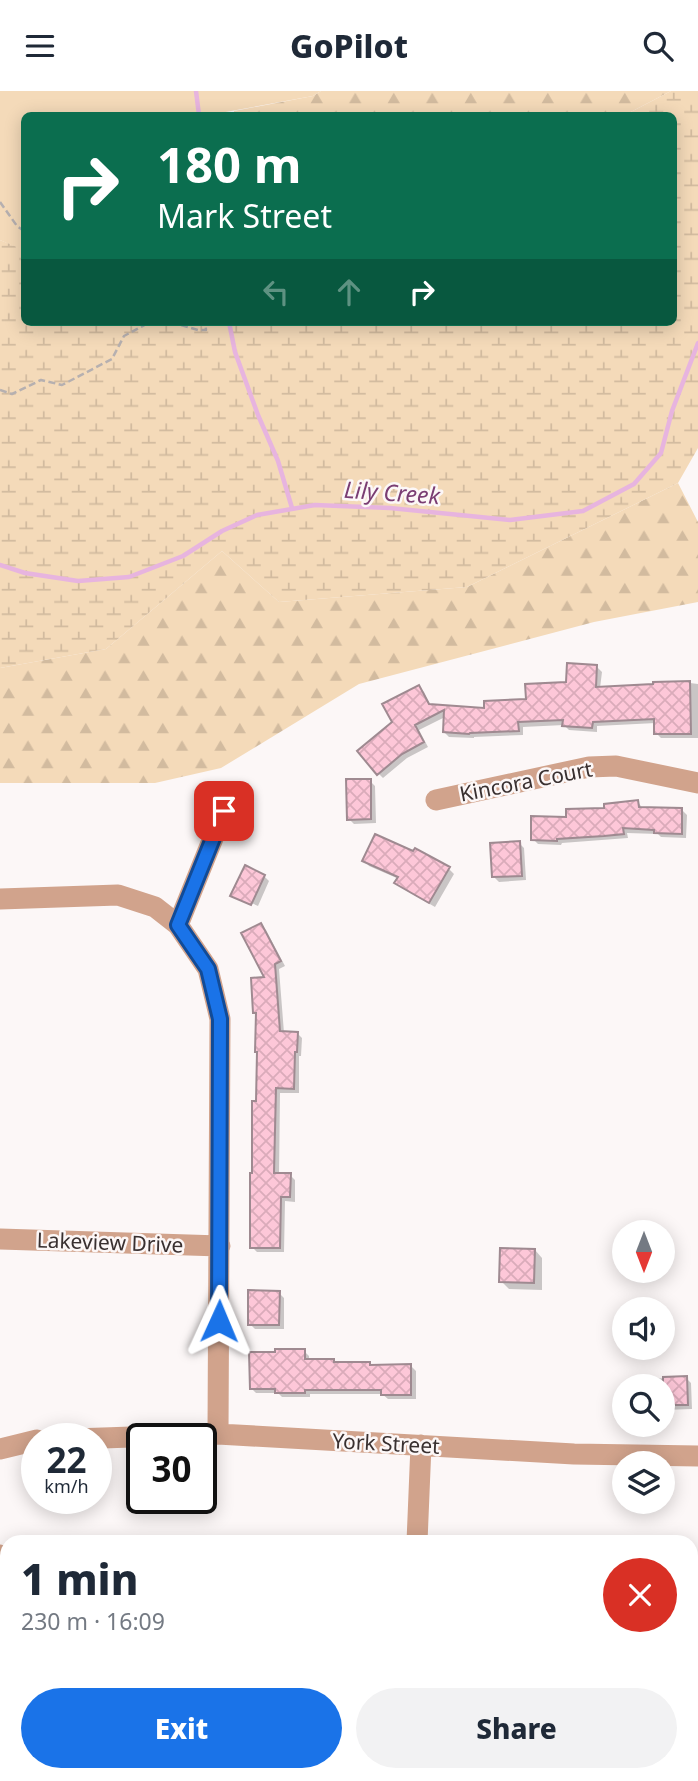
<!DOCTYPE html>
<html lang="en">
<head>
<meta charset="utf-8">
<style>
	body { margin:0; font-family:"Noto Sans",sans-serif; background:#f2f2f3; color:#1f2937; height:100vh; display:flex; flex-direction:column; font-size:26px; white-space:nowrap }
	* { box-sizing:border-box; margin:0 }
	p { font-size:23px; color:#747a83 }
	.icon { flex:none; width:38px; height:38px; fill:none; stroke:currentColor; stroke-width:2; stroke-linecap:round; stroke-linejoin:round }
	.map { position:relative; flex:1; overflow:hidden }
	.drawer { position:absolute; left:0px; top:1444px; width:698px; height:247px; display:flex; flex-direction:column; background:#fff; border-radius:21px 21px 0 0; box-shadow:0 4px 18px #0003 }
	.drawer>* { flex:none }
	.banner { position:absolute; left:21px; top:21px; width:656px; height:214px; border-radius:10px; box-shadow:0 4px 18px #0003; background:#0b6e4f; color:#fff; overflow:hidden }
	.needle { width:46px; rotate:180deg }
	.buttons { position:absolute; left:612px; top:1129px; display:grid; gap:14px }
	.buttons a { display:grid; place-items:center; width:63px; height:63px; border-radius:50%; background:#fff; box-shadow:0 4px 18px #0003; font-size:35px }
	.speed { position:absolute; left:21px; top:1332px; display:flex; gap:14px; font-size:35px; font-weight:700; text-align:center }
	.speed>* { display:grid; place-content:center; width:91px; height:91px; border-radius:50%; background:#fff; box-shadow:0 4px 18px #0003; line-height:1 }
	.speed small { font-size:18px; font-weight:400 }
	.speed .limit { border:4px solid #111; border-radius:10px; background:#fff; color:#111 }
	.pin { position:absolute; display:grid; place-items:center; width:60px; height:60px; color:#fff; margin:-30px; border-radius:14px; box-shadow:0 4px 10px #0006 }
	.me { position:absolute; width:77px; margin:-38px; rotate:1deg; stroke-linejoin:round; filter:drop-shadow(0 0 5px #0008) }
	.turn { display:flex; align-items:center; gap:24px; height:147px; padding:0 21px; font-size:32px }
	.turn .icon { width:91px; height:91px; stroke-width:2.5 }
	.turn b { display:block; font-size:49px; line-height:60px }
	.lanes { display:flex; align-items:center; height:66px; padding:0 21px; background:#0003; justify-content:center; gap:35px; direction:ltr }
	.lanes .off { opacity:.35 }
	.round { display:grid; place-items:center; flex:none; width:74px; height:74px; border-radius:37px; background:#f2f2f3 }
	.summary { display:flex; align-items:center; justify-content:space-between; height:119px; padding:0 21px }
	h1 { font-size:42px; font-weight:800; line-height:52px }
	.cta { display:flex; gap:14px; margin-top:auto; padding:14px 21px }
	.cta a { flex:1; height:80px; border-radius:42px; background:#1a73e8; color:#fff; font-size:28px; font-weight:800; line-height:80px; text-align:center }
	.cta a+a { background:#f2f2f3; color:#1f2937 }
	header { display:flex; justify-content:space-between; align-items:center; height:91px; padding:0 21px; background:#fff; font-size:32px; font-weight:800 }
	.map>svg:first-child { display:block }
</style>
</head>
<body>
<header><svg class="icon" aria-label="menu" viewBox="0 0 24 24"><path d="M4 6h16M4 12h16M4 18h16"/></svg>GoPilot<svg class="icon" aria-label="search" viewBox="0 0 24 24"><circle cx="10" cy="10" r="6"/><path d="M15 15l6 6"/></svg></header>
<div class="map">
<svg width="698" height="1690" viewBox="0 0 698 1690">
	<defs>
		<pattern id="forest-firs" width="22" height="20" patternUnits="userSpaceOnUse" patternTransform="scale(1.75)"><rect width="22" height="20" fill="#f4dab9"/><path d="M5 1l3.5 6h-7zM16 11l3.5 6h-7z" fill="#d2bb9f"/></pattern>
		<pattern id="wetland-marsh" width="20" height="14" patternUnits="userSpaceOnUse" patternTransform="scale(1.75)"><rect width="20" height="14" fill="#f4dab9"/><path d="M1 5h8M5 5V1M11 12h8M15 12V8" fill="none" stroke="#d2bb9f"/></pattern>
		<pattern id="building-cross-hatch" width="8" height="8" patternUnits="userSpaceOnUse" patternTransform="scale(1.75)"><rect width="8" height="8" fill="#fdc7d8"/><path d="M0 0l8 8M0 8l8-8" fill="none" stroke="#daabba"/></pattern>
	</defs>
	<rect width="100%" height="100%" fill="#fcf7f7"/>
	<path fill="#f4dab9" d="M 0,0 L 321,0 L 313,5 L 209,24 L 24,24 L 24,159 L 22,159 L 0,149 Z"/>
	<path fill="url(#forest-firs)" d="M 321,0 L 671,0 L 625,24 L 234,24 L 234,20 L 313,5 Z
		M 678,392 L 698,431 L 698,511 L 594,531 L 359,593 L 221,677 L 155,692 L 0,692 L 0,577 L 106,558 L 222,460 L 279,511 L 467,496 Z"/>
	<path fill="url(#wetland-marsh)" d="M 671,0 L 698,0 L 698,357 L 678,392 L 467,496 L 279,511 L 222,460 L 106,558 L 0,577 L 0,149 L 24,159 L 24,231 L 674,231 L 674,24 L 625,24 Z"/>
	<path fill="#0003" d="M 597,576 L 602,581 L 600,597 L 690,592 L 698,593 L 698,647 L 661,647 L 656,642 L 656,632 L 597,635 L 597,641 L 569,639 L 564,634 L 523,636 L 523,644 L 474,646 L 474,647 L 449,646 L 444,641 L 445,626 L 419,639 L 428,656 L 407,667 L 383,687 L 378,682 L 394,632 L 419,596 L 424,601 L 431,615 L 486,619 L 528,610 L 567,592 Z
		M 370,690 L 375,695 L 376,732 L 354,733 L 349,728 Z
		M 638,711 L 643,718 L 682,719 L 687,724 L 686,747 L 661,746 L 658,743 L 627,742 L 628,747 L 562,752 L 561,754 L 538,753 L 533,748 L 568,728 Z
		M 519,752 L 524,757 L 526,789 L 499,791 L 494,786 Z
		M 365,770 L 449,778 L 454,783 L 435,816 L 402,797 L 397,792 L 399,788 L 369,775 Z
		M 245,777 L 264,785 L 269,790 L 258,815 L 236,805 L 236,808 L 232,804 Z
		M 261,834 L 266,839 L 285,875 L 279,878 L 284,942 L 297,942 L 302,947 L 301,965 L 299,965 L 299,1002 L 280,1002 L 279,1084 L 290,1084 L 295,1089 L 295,1111 L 285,1110 L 284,1161 L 257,1161 L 252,1156 L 258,1011 L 257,924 L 255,921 L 266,888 Z
		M 535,1159 L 542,1167 L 542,1199 L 509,1198 L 501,1190 Z
		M 279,1202 L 284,1207 L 284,1238 L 255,1238 L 250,1233 Z
		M 304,1260 L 309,1265 L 309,1270 L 333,1270 L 337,1273 L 369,1273 L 372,1275 L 411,1275 L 416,1280 L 416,1308 L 388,1308 L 382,1303 L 310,1303 L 310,1306 L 282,1306 L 278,1302 L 256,1302 L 251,1297 Z
		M 686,1287 L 691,1292 L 692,1318 L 663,1319 L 663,1295 L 629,1295 L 629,1288 Z"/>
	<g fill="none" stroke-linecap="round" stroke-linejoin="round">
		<path stroke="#e7b4df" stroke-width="4.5" d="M 196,0 L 199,24
			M 229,231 L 235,261 L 258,324 L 278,370 L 292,417
			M 0,474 L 25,482 L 78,490 L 129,486 L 183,465 L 222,440 L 257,424 L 315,414 L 390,417 L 510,429 L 583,420 L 634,393 L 661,362 L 672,320 L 698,252"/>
	</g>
	<path fill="url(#building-cross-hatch)" stroke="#9f8a91" stroke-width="2" d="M 567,572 L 597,574 L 596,596 L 653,593 L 653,591 L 690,590 L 691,643 L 654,643 L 654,628 L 593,631 L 592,637 L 562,635 L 563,629 L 518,631 L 519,640 L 470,642 L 469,643 L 443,641 L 444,619 L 415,634 L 424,651 L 402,663 L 377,684 L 357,660 L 392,631 L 382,613 L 419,594 L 429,613 L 484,617 L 484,610 L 526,608 L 525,593 L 566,591 Z
		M 346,688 L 371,688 L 371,728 L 347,729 Z
		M 638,709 L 639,716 L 682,717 L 682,743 L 654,742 L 654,739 L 623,737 L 624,743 L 604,745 L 557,748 L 557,750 L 531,749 L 531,725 L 566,726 L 566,718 L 604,717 L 604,713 Z
		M 375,743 L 413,760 L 415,757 L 450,776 L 429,812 L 394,792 L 398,786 L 362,770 Z
		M 520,750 L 522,785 L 492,786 L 490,752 Z
		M 245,774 L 265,784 L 251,814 L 230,805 Z
		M 261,832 L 281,870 L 275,873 L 280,940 L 298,941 L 297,961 L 295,961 L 294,998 L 276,997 L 274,1082 L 291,1082 L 290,1106 L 281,1106 L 280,1157 L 250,1157 L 250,1082 L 252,1082 L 252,1010 L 256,1010 L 257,961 L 255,961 L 256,922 L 253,922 L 251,887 L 264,886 L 241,842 Z
		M 500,1157 L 535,1158 L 534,1192 L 499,1191 Z
		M 248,1199 L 280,1200 L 279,1234 L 248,1234 Z
		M 275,1258 L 305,1258 L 305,1268 L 334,1268 L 334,1271 L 370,1271 L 370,1274 L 411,1273 L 411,1304 L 381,1304 L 381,1299 L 305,1299 L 305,1302 L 275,1302 L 275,1298 L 250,1298 L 249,1261 L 275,1261 Z
		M 687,1285 L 688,1314 L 663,1314 L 663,1286 Z"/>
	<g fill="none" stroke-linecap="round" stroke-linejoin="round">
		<path stroke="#b6b0b0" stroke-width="2.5" stroke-dasharray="7 3.5" stroke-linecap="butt" d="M 0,111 L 17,135 L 24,140
			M 171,231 L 198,239 L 206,239 L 205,231
			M 0,299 L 12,303 L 41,289 L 62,294 L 112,268 L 124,245 L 150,231"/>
		<path stroke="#d1a38c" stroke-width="21" d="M 436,709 L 589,676 L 616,675 L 698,692
			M 0,808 L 118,804 L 155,816 L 178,834 L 208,878 L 220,928 L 218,1343
			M 178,834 L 224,720
			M 0,1148 L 220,1155
			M 74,1348 L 218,1343 L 574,1363 L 698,1365
			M 0,1358 L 37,1349
			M 417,1451 L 421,1354
			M 0,1464 L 7,1474
			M 215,1690 L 215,1684"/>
	</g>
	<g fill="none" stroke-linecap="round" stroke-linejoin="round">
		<defs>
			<path id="route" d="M 219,1230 L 220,928 L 208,878 L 178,834 L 224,720"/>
		</defs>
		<use href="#route" stroke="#114b97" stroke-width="18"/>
		<use href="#route" stroke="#1a73e8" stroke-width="12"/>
	</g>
	<g text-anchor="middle" stroke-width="5" stroke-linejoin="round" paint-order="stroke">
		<g font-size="21" fill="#393030" stroke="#fcf7f7">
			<text transform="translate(526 691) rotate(-11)" y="7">Kincora Court</text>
			<text transform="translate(110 1152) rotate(2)" y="7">Lakeview Drive</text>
			<text transform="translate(386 1353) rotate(3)" y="7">York Street</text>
		</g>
		<g font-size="23" font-style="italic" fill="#7a3d73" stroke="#fcf7f7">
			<text transform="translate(392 402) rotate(4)" y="8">Lily Creek</text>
		</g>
	</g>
</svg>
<div class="buttons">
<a><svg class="needle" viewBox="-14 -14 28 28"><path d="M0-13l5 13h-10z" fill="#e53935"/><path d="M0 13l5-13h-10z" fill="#747a83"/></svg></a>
<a><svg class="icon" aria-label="sound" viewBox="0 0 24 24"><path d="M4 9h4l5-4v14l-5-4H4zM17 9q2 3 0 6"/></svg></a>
<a><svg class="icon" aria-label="search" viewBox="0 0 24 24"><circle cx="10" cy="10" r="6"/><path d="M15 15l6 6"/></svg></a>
<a><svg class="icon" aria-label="layers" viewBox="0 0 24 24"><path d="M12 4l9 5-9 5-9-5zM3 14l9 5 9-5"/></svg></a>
</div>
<div class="speed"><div>22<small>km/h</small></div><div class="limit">30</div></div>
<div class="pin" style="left:224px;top:720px;background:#d93025"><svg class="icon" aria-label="arrive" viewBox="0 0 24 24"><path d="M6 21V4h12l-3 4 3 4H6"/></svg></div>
<svg class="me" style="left:219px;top:1230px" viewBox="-20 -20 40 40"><path d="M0-17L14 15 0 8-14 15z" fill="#1a73e8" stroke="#fff" stroke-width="4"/></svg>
<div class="banner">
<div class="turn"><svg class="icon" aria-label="right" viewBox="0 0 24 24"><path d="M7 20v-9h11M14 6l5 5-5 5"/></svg><div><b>180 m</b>Mark Street</div></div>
<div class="lanes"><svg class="icon off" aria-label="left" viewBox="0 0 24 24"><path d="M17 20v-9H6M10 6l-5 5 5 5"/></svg><svg class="icon off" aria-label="ahead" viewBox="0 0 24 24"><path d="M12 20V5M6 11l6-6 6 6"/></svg><svg class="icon" aria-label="right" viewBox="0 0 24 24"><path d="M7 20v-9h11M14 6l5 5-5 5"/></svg></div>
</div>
<section class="drawer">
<div class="summary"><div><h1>1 min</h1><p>230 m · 16:09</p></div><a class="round" style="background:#d93025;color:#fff"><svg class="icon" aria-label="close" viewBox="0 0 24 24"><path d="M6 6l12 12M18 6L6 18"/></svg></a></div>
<div class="cta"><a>Exit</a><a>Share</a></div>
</section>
</div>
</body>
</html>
